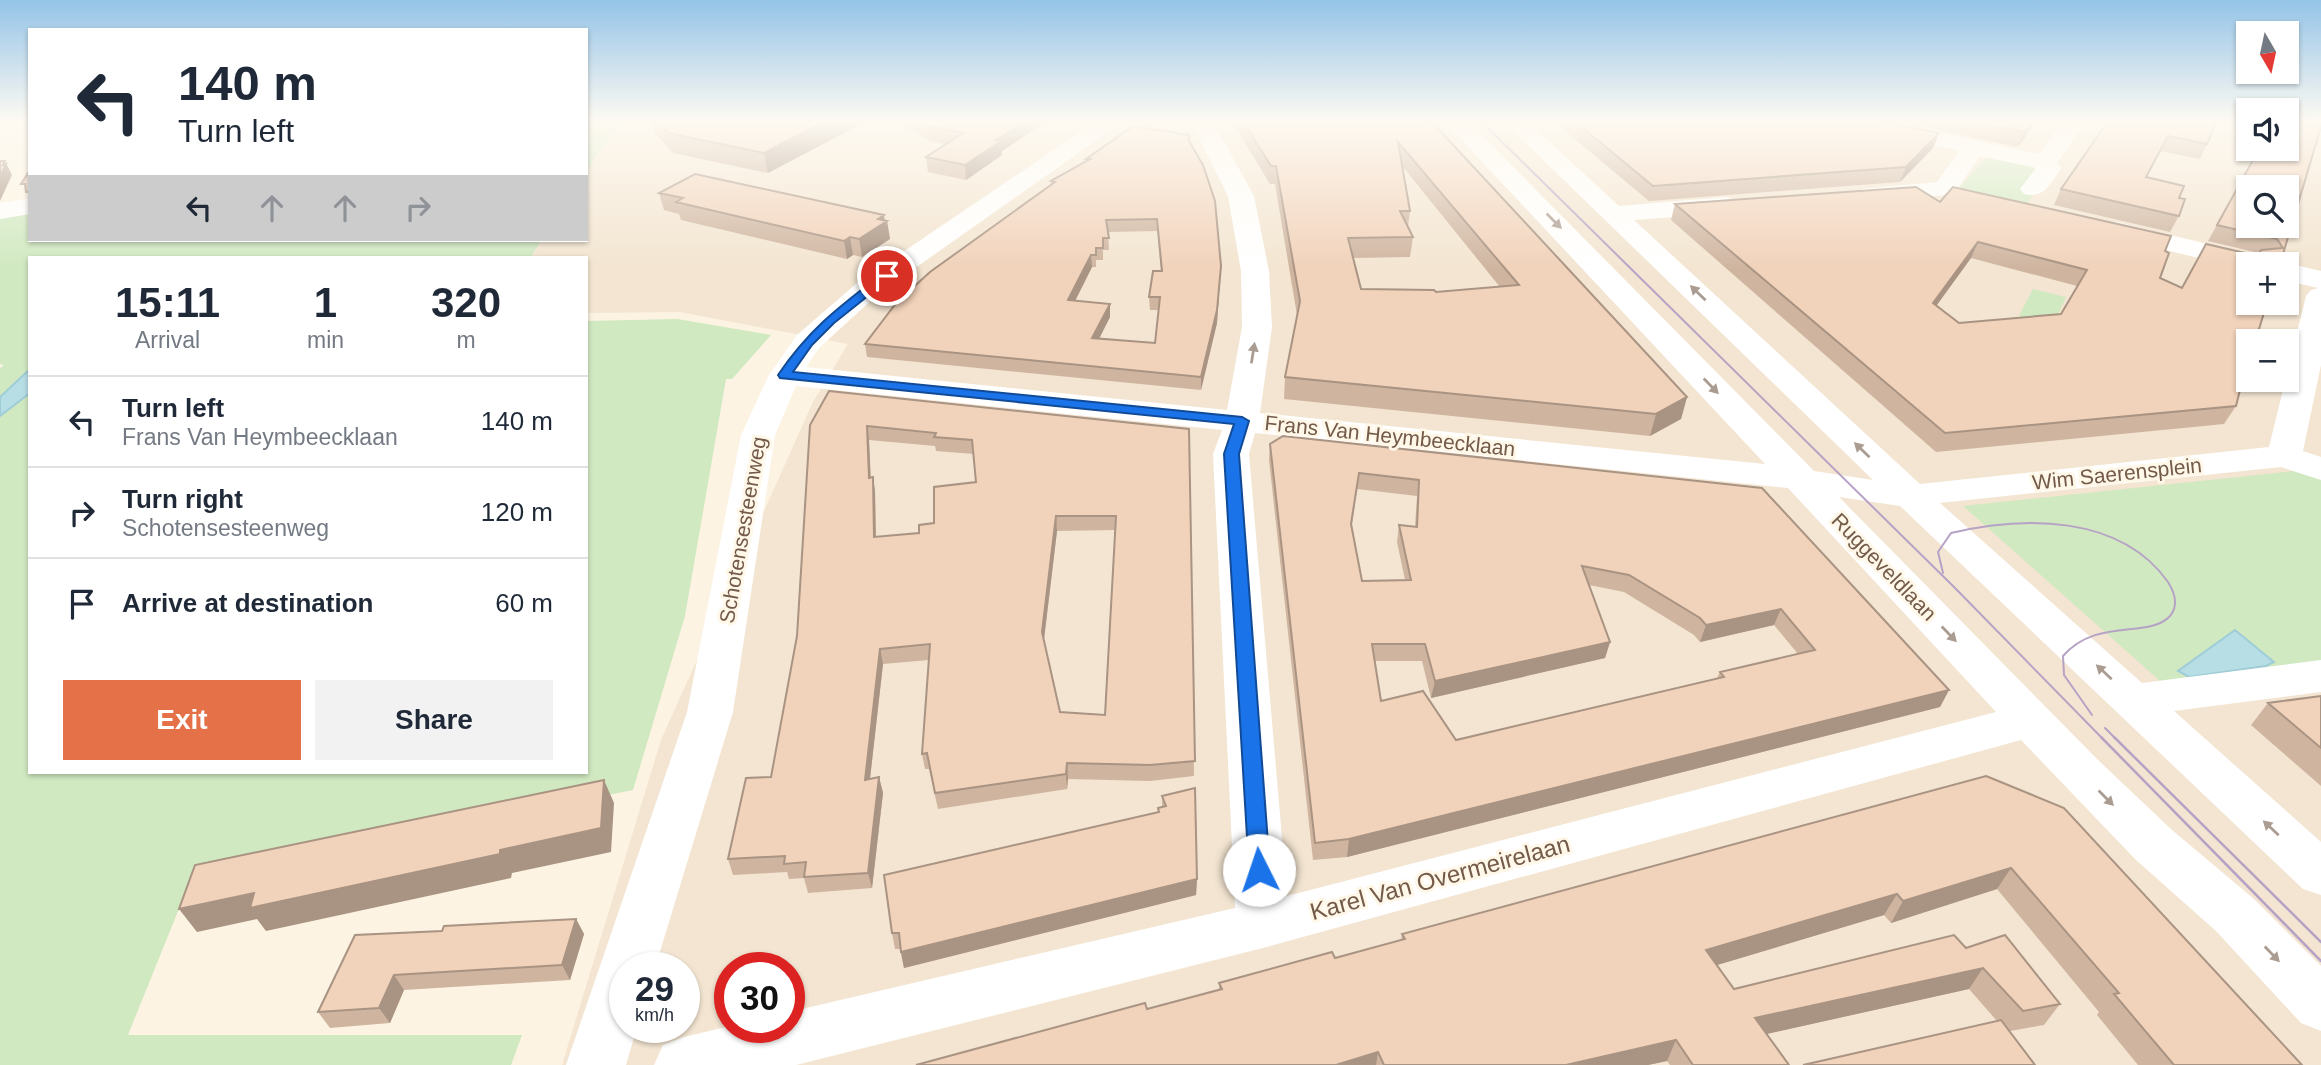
<!DOCTYPE html>
<html lang="en">
<head>
<meta charset="utf-8">
<style>
	body { margin:0; font-family:Arial,sans-serif; background:#f2f2f3; color:#1f2937; height:100vh; display:flex; flex-direction:column; font-size:26px; white-space:nowrap }
	* { box-sizing:border-box; margin:0 }
	p { font-size:23px; color:#747a83 }
	.icon { flex:none; width:38px; height:38px; fill:none; stroke:currentColor; stroke-width:2; stroke-linecap:round; stroke-linejoin:round }
	.map { position:relative; flex:1; overflow:hidden }
	.sheet { position:absolute; left:28px; top:256px; width:560px; height:518px; display:flex; flex-direction:column; background:#fff; border-radius:0px; box-shadow:0 2px 5px #0004 }
	.sheet>* { flex:none }
	.top-card { position:absolute; left:28px; top:28px; width:560px; height:214px; border-radius:0px; box-shadow:0 2px 5px #0004; background:#fff; color:#1f2937; overflow:hidden }
	.needle { width:46px; rotate:171deg }
	.tools { position:absolute; left:2236px; top:21px; display:grid; gap:14px }
	.tools a { display:grid; place-items:center; width:63px; height:63px; border-radius:0px; background:#fff; box-shadow:0 2px 5px #0004; font-size:35px }
	.speed { position:absolute; left:609px; top:952px; display:flex; gap:14px; font-size:35px; font-weight:700; text-align:center }
	.speed>* { display:grid; place-content:center; width:91px; height:91px; border-radius:50%; background:#fff; box-shadow:0 2px 5px #0004; line-height:1 }
	.speed small { font-size:18px; font-weight:400 }
	.speed .limit { border:10px solid #d22; background:#fff; color:#111 }
	.pin { position:absolute; display:grid; place-items:center; width:60px; height:60px; color:#fff; margin:-30px; border:4px solid #fff; border-radius:50%; box-shadow:0 2px 7px #0007 }
	.me { position:absolute; width:77px; margin:-38px; rotate:356deg; stroke-linejoin:round; filter:drop-shadow(0 0 5px #0008) }
	.turn { display:flex; align-items:center; gap:24px; height:147px; padding:0 35px; font-size:32px }
	.turn .icon { width:91px; height:91px; stroke-width:2.5 }
	.turn b { display:block; font-size:49px; line-height:60px }
	.lanes { display:flex; align-items:center; height:66px; padding:0 35px; background:#0003; justify-content:center; gap:35px; direction:ltr }
	.lanes .off { opacity:.35 }
	.eta { display:flex; justify-content:space-evenly; align-items:center; height:119px; text-align:center }
	.eta b { font-size:42px; font-weight:600; line-height:49px }
	.primary-button { display:flex; gap:14px; margin-top:auto; padding:14px 35px }
	.primary-button a { flex:1; height:80px; border-radius:0px; background:#e57148; color:#fff; font-size:28px; font-weight:600; line-height:80px; text-align:center }
	.primary-button a+a { background:#f2f2f3; color:#1f2937 }
	ul { padding:0; list-style:none }
	li { display:flex; align-items:center; gap:21px; height:91px; padding:0 35px; border-top:2px solid #e0e1e3 }
	li div { flex:1 }
	li b { display:block; font-size:26px }
	li em { font-style:normal }
	.map>svg:first-child { display:block }
</style>
</head>
<body>
<div class="map">
<svg width="2321" height="1065" viewBox="0 0 2321 1065">
	<rect width="100%" height="100%" fill="#fcf3e2"/>
	<path fill="#f3e5d1" fill-rule="evenodd" d="M 657,120 L 2249,120 L 2249,149 L 2287,149 L 2321,120 L 2321,1065 L 562,1065 L 661,740 L 813,402 L 848,344 L 680,312 L 586,313 L 586,257 L 531,257 L 543,240 L 586,240 L 586,172 L 614,129 ZM 2249,187 L 2287,187 L 2287,226 L 2249,226 ZM 2249,264 L 2287,264 L 2287,303 L 2249,303 ZM 2249,341 L 2287,341 L 2287,380 L 2249,380 ZM 625,968 L 684,968 L 684,1027 L 625,1027 ZM 730,968 L 789,968 L 789,1027 L 730,1027 Z"/>
	<path fill="#d0e9c1" d="M 586,120 L 658,120 L 613,130 L 586,172 Z
		M 1987,157 L 2040,166 L 2035,192 L 2021,214 L 1956,192 Z
		M 30,208 L 30,240 L 542,240 L 531,257 L 30,257 L 30,772 L 586,772 L 586,321 L 677,319 L 771,335 L 732,379 L 726,379 L 685,616 L 633,790 L 191,879 L 128,1035 L 522,1035 L 511,1065 L 0,1065 L 0,368 L 4,365 L 0,364 L 0,213 Z
		M 2033,289 L 2066,297 L 2053,325 L 2019,316 Z
		M 2313,469 L 2321,474 L 2321,666 L 2168,688 L 1963,506 Z"/>
	<path fill="#b7dde5" stroke="#9eccd7" stroke-width="2" d="M 30,369 L 30,393 L 0,416 L 0,397 Z
		M 2235,630 L 2274,662 L 2266,666 L 2189,677 L 2178,671 Z"/>
	<g fill="none" stroke-linecap="round" stroke-linejoin="round">
		<path fill="#fff" fill-rule="evenodd" d="M 1098,120 L 1125,120 L 877,295 L 819,348 L 806,367 L 1227,410 L 1242,327 L 1241,271 L 1228,196 L 1190,120 L 1212,120 L 1254,196 L 1269,271 L 1272,327 L 1260,413 L 1765,464 L 1443,120 L 1467,120 L 1814,471 L 1873,480 L 1502,120 L 1526,120 L 1619,206 L 1727,197 L 1736,200 L 1740,205 L 1736,210 L 1727,213 L 1634,220 L 1920,484 L 2269,447 L 2306,296 L 2311,290 L 2318,288 L 2287,281 L 2287,264 L 2284,264 L 2287,263 L 2321,271 L 2321,365 L 2303,451 L 2321,457 L 2321,480 L 2281,467 L 1940,503 L 2142,683 L 2321,660 L 2321,692 L 2174,711 L 2321,842 L 2321,895 L 2303,889 L 1900,506 L 1839,497 L 2098,760 L 2172,830 L 2254,899 L 2321,966 L 2321,1031 L 2301,1023 L 2216,931 L 2136,860 L 2021,740 L 1263,948 L 796,1065 L 654,1065 L 663,1045 L 684,1037 L 730,1026 L 789,1027 L 789,1012 L 1235,908 L 1213,454 L 1222,430 L 796,386 L 775,435 L 733,712 L 655,968 L 625,968 L 625,1027 L 637,1027 L 626,1065 L 566,1065 L 687,712 L 741,435 L 769,375 L 797,335 L 857,283 ZM 1255,433 L 1788,488 L 1996,712 L 1287,896 L 1249,454 Z
			M 1836,120 L 1880,120 L 2039,154 L 2064,120 L 2087,120 L 2057,163 L 2061,168 C 2051,183 2044,199 2024,194 L 2020,189 L 2036,168 L 1980,156 L 1954,194 L 1871,202 L 1862,199 L 1858,194 L 1862,189 L 1937,182 L 1959,151 L 1839,125 Z
			M 30,198 L 30,214 L 0,219 L 0,203 Z
			M 2116,222 L 2267,258 L 2271,264 L 2249,264 L 2249,270 L 2107,236 L 2103,230 L 2107,224 Z"/>
		<path stroke="#b6a2c5" stroke-width="2" d="M 1480,120 L 1955,588 L 2102,738
			M 1943,573 L 1938,552 L 1951,533 C 2022,516 2120,514 2168,582 C 2175,593 2179,605 2170,616 C 2149,639 2097,617 2063,656 L 2064,675 L 2092,715
			M 2105,728 L 2115,738"/>
		<path stroke="#b6a2c5" stroke-width="2.5" d="M 2101,737 L 2321,961
			M 2114,737 L 2321,942"/>
	</g>
	<path fill="#cfb5a0" fill-rule="evenodd" d="M 651,120 L 858,120 L 859,125 L 768,173 L 673,153 L 655,133 Z
		M 896,120 L 1049,120 L 1002,151 L 1002,155 L 966,180 L 928,172 L 926,157 L 946,144 L 929,141 Z
		M 1231,120 L 1430,120 L 1687,397 L 1681,419 L 1650,436 L 1284,399 L 1285,377 L 1297,315 L 1275,184 L 1270,184 ZM 1403,167 L 1500,287 L 1436,292 L 1361,289 L 1353,258 L 1410,257 L 1413,237 L 1408,227 L 1410,211 Z
		M 1552,120 L 1877,120 L 1939,133 L 1933,148 L 1900,182 L 1649,201 Z
		M 1894,120 L 2037,120 L 2018,147 Z
		M 2109,120 L 2207,144 L 2200,159 L 2160,151 L 2146,178 L 2179,198 L 2179,216 L 2170,232 L 2054,205 L 2061,189 Z
		M 2321,120 L 2280,264 L 2252,339 L 2236,406 L 2224,424 L 1936,452 L 1671,220 L 1675,204 L 1940,202 L 2165,251 L 2160,278 L 2182,288 L 2258,256 L 2259,253 L 2208,241 L 2259,149 ZM 1971,258 L 2077,286 L 2061,314 L 1959,323 L 1936,306 Z
		M 1189,141 L 1220,279 L 1217,323 L 1201,390 L 867,357 L 865,344 L 1051,185 L 1051,181 L 1086,161 L 1086,159 ZM 1157,231 L 1161,271 L 1149,297 L 1150,310 L 1159,310 L 1155,343 L 1099,338 L 1110,317 L 1110,304 L 1075,301 L 1092,267 L 1096,267 L 1096,260 L 1103,260 L 1103,250 L 1109,250 L 1108,232 Z
		M 659,193 L 884,220 L 887,221 L 890,239 L 862,257 L 853,255 L 847,259 L 681,220 L 679,214 L 664,210 Z
		M 810,425 L 1189,429 L 1194,776 L 1150,781 L 1068,779 L 1067,789 L 938,809 L 929,769 L 925,769 L 922,754 L 929,660 L 883,664 L 870,779 L 879,777 L 883,793 L 872,888 L 808,893 L 804,878 L 789,879 L 787,872 L 733,875 L 728,859 L 771,777 L 797,636 ZM 869,440 L 935,446 L 936,451 L 974,454 L 976,482 L 934,523 L 919,533 L 876,537 L 875,492 L 873,477 L 871,478 ZM 1115,530 L 1105,715 L 1060,712 L 1044,640 L 1057,531 Z
		M 1270,444 L 1762,488 L 1949,690 L 1940,707 L 1347,857 L 1313,860 L 1269,460 ZM 1357,489 L 1417,496 L 1415,527 L 1399,525 L 1397,542 L 1405,580 L 1362,581 L 1352,525 ZM 1589,585 L 1624,592 L 1694,635 L 1700,642 L 1774,625 L 1798,654 L 1720,672 L 1717,678 L 1456,740 L 1381,701 L 1375,661 L 1422,661 L 1431,698 L 1605,658 L 1610,642 Z
		M 2321,696 L 2321,786 L 2251,725 L 2268,703 Z
		M 1986,776 L 2302,1065 L 2138,1065 L 2097,1015 L 2099,1012 L 1997,889 L 1891,923 L 1884,915 L 1717,965 L 1734,989 L 1966,948 L 2060,1004 L 2044,1025 L 2010,1031 L 1997,1021 L 1969,989 L 1766,1034 L 1789,1065 L 1670,1065 L 1667,1061 L 1648,1065 L 916,1065 L 1147,1009 L 1219,990 L 1219,983 L 1335,958 L 1401,940 L 1402,934 Z
		M 1162,796 L 1197,879 L 1196,895 L 904,968 L 900,949 L 895,949 L 892,933 L 1158,812 L 1158,808 L 1162,807 Z
		M 576,919 L 584,934 L 570,980 L 404,990 L 390,1023 L 330,1028 L 318,1012 L 442,931 Z"/>
	<path fill="#a99382" d="M 827,120 L 858,120 L 859,125 L 768,173 L 764,153 Z
		M 1027,120 L 1049,120 L 1002,151 L 1002,155 L 966,180 L 965,165 L 996,140 Z
		M 2032,120 L 2037,120 L 2018,147 L 2024,132 Z
		M 1939,133 L 1933,148 L 1900,182 L 1906,167 Z
		M 5,161 L 12,175 L 0,201 L 0,177 L 3,165 Z
		M 884,215 L 885,222 L 887,221 L 890,239 L 862,257 L 859,239 L 878,219 Z
		M 850,237 L 853,255 L 847,259 L 844,241 Z
		M 1978,242 L 1971,258 L 1926,320 L 1933,303 Z
		M 1091,255 L 1092,267 L 1069,313 L 1068,300 Z
		M 1221,266 L 1217,323 L 1201,390 L 1201,377 Z
		M 1110,304 L 1110,317 L 1093,351 L 1092,338 Z
		M 1687,397 L 1681,419 L 1650,436 L 1656,414 Z
		M 867,426 L 869,440 L 871,492 L 869,478 Z
		M 873,477 L 875,492 L 876,552 L 874,537 Z
		M 1056,516 L 1057,531 L 1043,647 L 1042,632 Z
		M 1781,609 L 1774,625 L 1700,642 L 1706,625 Z
		M 1610,642 L 1605,658 L 1431,698 L 1435,681 Z
		M 880,649 L 883,664 L 868,796 L 865,780 Z
		M 1949,690 L 1940,707 L 1347,857 L 1349,839 Z
		M 1067,763 L 1068,779 L 1067,789 L 1066,774 Z
		M 879,777 L 883,793 L 872,888 L 868,873 Z
		M 604,780 L 614,803 L 611,852 L 512,873 L 511,878 L 266,931 L 257,919 L 197,932 L 179,909 L 254,893 Z
		M 2011,868 L 1997,889 L 1891,923 L 1903,901 Z
		M 1197,879 L 1196,895 L 904,968 L 901,952 Z
		M 1897,894 L 1884,915 L 1697,971 L 1706,950 Z
		M 576,919 L 584,934 L 570,980 L 562,965 Z
		M 1983,968 L 1969,989 L 1744,1039 L 1755,1018 Z
		M 394,975 L 404,990 L 390,1023 L 379,1008 Z
		M 1676,1040 L 1667,1061 L 1648,1065 L 1566,1065 Z
		M 1378,1052 L 1376,1065 L 1336,1065 Z"/>
	<path fill="#f1d2ba" stroke="#a99382" stroke-width="2" fill-rule="evenodd" d="M 656,120 L 827,120 L 764,153 L 668,133 Z
		M 918,120 L 1027,120 L 996,140 L 1001,141 L 965,165 L 926,157 L 963,133 L 928,126 Z
		M 1242,120 L 1430,120 L 1687,397 L 1656,414 L 1285,377 L 1300,301 L 1276,166 L 1271,166 ZM 1398,142 L 1519,285 L 1436,292 L 1434,290 L 1361,289 L 1348,238 L 1413,237 L 1400,211 L 1410,211 Z
		M 1573,120 L 1877,120 L 1939,133 L 1906,167 L 1653,186 Z
		M 1967,120 L 2032,120 L 2024,132 Z
		M 2109,120 L 2217,120 L 2207,144 L 2168,136 L 2146,177 L 2184,186 L 2179,198 L 2185,199 L 2179,216 L 2061,189 Z
		M 2287,120 L 2321,120 L 2321,127 L 2280,264 L 2249,264 L 2249,303 L 2267,303 L 2259,329 L 2254,332 L 2252,341 L 2249,341 L 2249,354 L 2236,406 L 1945,433 L 1675,204 L 1916,187 L 1940,202 L 1953,187 L 2171,236 L 2165,251 L 2169,253 L 2160,278 L 2182,288 L 2206,244 L 2258,256 L 2261,250 L 2283,248 L 2277,239 L 2217,225 L 2259,149 L 2287,149 ZM 2249,187 L 2287,187 L 2287,226 L 2249,226 ZM 1978,242 L 2087,270 L 2061,314 L 1959,323 L 1933,303 Z
		M 1133,126 L 1189,135 L 1189,141 L 1203,165 L 1215,201 L 1221,266 L 1217,310 L 1201,377 L 865,344 L 897,302 L 930,272 L 1055,182 L 1051,181 L 1090,159 L 1086,159 ZM 1157,219 L 1162,271 L 1153,271 L 1149,297 L 1160,297 L 1155,343 L 1092,338 L 1110,304 L 1068,300 L 1091,255 L 1096,255 L 1096,248 L 1103,248 L 1103,238 L 1109,238 L 1106,220 Z
		M 0,161 L 5,161 L 3,165 L 6,164 L 0,177 Z
		M 30,170 L 30,192 L 26,192 L 25,184 L 21,184 Z
		M 695,174 L 884,215 L 878,219 L 887,221 L 859,239 L 850,237 L 844,241 L 676,202 L 683,198 L 659,193 Z
		M 829,391 L 1189,429 L 1195,761 L 1150,765 L 1067,763 L 1066,774 L 935,793 L 927,753 L 922,754 L 930,644 L 880,649 L 865,780 L 879,777 L 868,873 L 804,877 L 806,862 L 784,864 L 785,856 L 728,859 L 746,778 L 771,777 L 797,636 L 810,425 ZM 867,426 L 936,433 L 934,437 L 972,440 L 976,482 L 934,487 L 934,523 L 919,525 L 919,533 L 874,537 L 873,477 L 869,478 ZM 1056,516 L 1116,516 L 1105,715 L 1060,712 L 1042,632 Z
		M 1283,436 L 1762,488 L 1949,690 L 1349,839 L 1315,843 L 1270,444 ZM 1359,473 L 1419,480 L 1417,527 L 1399,525 L 1411,580 L 1362,581 L 1351,524 ZM 1582,566 L 1629,575 L 1700,618 L 1706,625 L 1781,609 L 1815,650 L 1720,672 L 1724,677 L 1456,740 L 1423,691 L 1381,701 L 1372,644 L 1425,644 L 1435,681 L 1610,642 Z
		M 2321,696 L 2321,748 L 2268,703 Z
		M 1986,776 L 2064,808 L 2302,1065 L 2174,1065 L 2114,994 L 2119,993 L 2011,868 L 1903,901 L 1897,894 L 1706,950 L 1734,989 L 1954,935 L 1966,948 L 2005,935 L 2060,1004 L 2023,1011 L 1983,968 L 1755,1018 L 1789,1065 L 1693,1065 L 1676,1040 L 1566,1065 L 1384,1065 L 1378,1052 L 1336,1065 L 916,1065 L 1145,1003 L 1147,1009 L 1222,989 L 1219,983 L 1332,952 L 1335,958 L 1405,939 L 1402,934 Z
		M 604,780 L 601,828 L 500,850 L 500,854 L 250,908 L 254,893 L 179,909 L 195,865 Z
		M 1195,788 L 1197,879 L 901,952 L 899,933 L 892,933 L 884,875 L 1159,812 L 1158,808 L 1166,806 L 1162,796 Z
		M 576,919 L 562,965 L 394,975 L 379,1008 L 318,1012 L 355,935 L 442,931 L 444,926 Z
		M 2001,1020 L 2035,1065 L 1803,1065 Z"/>
	<defs><path id="oneway-solid" d="M-6-.8H1V-3.2L6.5 0L1 3.2V.8H-6Z" transform="scale(1.75)"/></defs>
	<g fill="#ab9c92">
		<use href="#oneway-solid" transform="translate(1554 221) rotate(45)"/>
		<use href="#oneway-solid" transform="translate(1698 293) rotate(-136)"/>
		<use href="#oneway-solid" transform="translate(1253 353) rotate(-81)"/>
		<use href="#oneway-solid" transform="translate(1711 386) rotate(46)"/>
		<use href="#oneway-solid" transform="translate(1862 450) rotate(-136)"/>
		<use href="#oneway-solid" transform="translate(1949 634) rotate(46)"/>
		<use href="#oneway-solid" transform="translate(2104 672) rotate(-137)"/>
		<use href="#oneway-solid" transform="translate(2106 798) rotate(45)"/>
		<use href="#oneway-solid" transform="translate(2271 828) rotate(-137)"/>
		<use href="#oneway-solid" transform="translate(2272 954) rotate(46)"/>
	</g>
	<linearGradient id="sky" x2="0" y2="1"><stop stop-color="#94c4e7"/><stop offset="0.45" stop-color="#fefaf2"/><stop offset="1" stop-color="#fefaf2" stop-opacity="0"/></linearGradient>
	<rect width="2321" height="269" fill="url(#sky)"/>
	<path fill="#1a73e8" stroke="#114b97" stroke-width="2" d="M 883,273 L 893,276 L 834,323 L 812,345 L 793,372 L 1242,417 L 1249,421 L 1239,454 L 1270,870 L 1267,876 L 1259,879 L 1252,876 L 1249,870 L 1224,454 L 1234,424 L 780,378 L 778,375 C 810,328 839,307 883,273 Z"/>
	<g text-anchor="middle" stroke-width="6" stroke-linejoin="round" paint-order="stroke">
		<g font-size="21" fill="#735a49" stroke="#fff7e8">
			<text transform="translate(1390 436) rotate(6)" y="7">Frans Van Heymbeecklaan</text>
			<text transform="translate(2117 474) rotate(-6)" y="7">Wim Saerensplein</text>
			<text transform="translate(743 530) rotate(-80)" y="7">Schotensesteenweg</text>
			<text transform="translate(1884 567) rotate(46)" y="7">Ruggeveldlaan</text>
		</g>
		<g font-size="24" fill="#735a49" stroke="#fff7e8">
			<text transform="translate(1440 878) rotate(-15)" y="8">Karel Van Overmeirelaan</text>
		</g>
	</g>
</svg>
<div class="tools">
<a><svg class="needle" viewBox="-14 -14 28 28"><path d="M0-13l5 13h-10z" fill="#e53935"/><path d="M0 13l5-13h-10z" fill="#747a83"/></svg></a>
<a><svg class="icon" aria-label="sound" viewBox="0 0 24 24"><path d="M4 9h4l5-4v14l-5-4H4zM17 9q2 3 0 6"/></svg></a>
<a><svg class="icon" aria-label="search" viewBox="0 0 24 24"><circle cx="10" cy="10" r="6"/><path d="M15 15l6 6"/></svg></a>
<a>+</a>
<a>−</a>
</div>
<div class="speed"><div>29<small>km/h</small></div><div class="limit">30</div></div>
<div class="pin" style="left:887px;top:276px;background:#d93025"><svg class="icon" aria-label="arrive" viewBox="0 0 24 24"><path d="M6 21V4h12l-3 4 3 4H6"/></svg></div>
<svg class="me" style="left:1259px;top:870px" viewBox="-20 -20 40 40"><circle r="19" fill="#fff"/><path d="M0-13L10 11 0 6-10 11z" fill="#1a73e8"/></svg>
<div class="top-card">
<div class="turn"><svg class="icon" aria-label="left" viewBox="0 0 24 24"><path d="M17 20v-9H6M10 6l-5 5 5 5"/></svg><div><b>140 m</b>Turn left</div></div>
<div class="lanes"><svg class="icon" aria-label="left" viewBox="0 0 24 24"><path d="M17 20v-9H6M10 6l-5 5 5 5"/></svg><svg class="icon off" aria-label="ahead" viewBox="0 0 24 24"><path d="M12 20V5M6 11l6-6 6 6"/></svg><svg class="icon off" aria-label="ahead" viewBox="0 0 24 24"><path d="M12 20V5M6 11l6-6 6 6"/></svg><svg class="icon off" aria-label="right" viewBox="0 0 24 24"><path d="M7 20v-9h11M14 6l5 5-5 5"/></svg></div>
</div>
<section class="sheet">
<div class="eta">
<div><b>15:11</b><p>Arrival</p></div>
<div><b>1</b><p>min</p></div>
<div><b>320</b><p>m</p></div>
</div>
<ul>
<li><svg class="icon" aria-label="left" viewBox="0 0 24 24"><path d="M17 20v-9H6M10 6l-5 5 5 5"/></svg><div><b>Turn left</b><p>Frans Van Heymbeecklaan</p></div><em>140 m</em></li>
<li><svg class="icon" aria-label="right" viewBox="0 0 24 24"><path d="M7 20v-9h11M14 6l5 5-5 5"/></svg><div><b>Turn right</b><p>Schotensesteenweg</p></div><em>120 m</em></li>
<li><svg class="icon" aria-label="arrive" viewBox="0 0 24 24"><path d="M6 21V4h12l-3 4 3 4H6"/></svg><div><b>Arrive at destination</b></div><em>60 m</em></li>
</ul>
<div class="primary-button"><a>Exit</a><a>Share</a></div>
</section>
</div>
</body>
</html>
